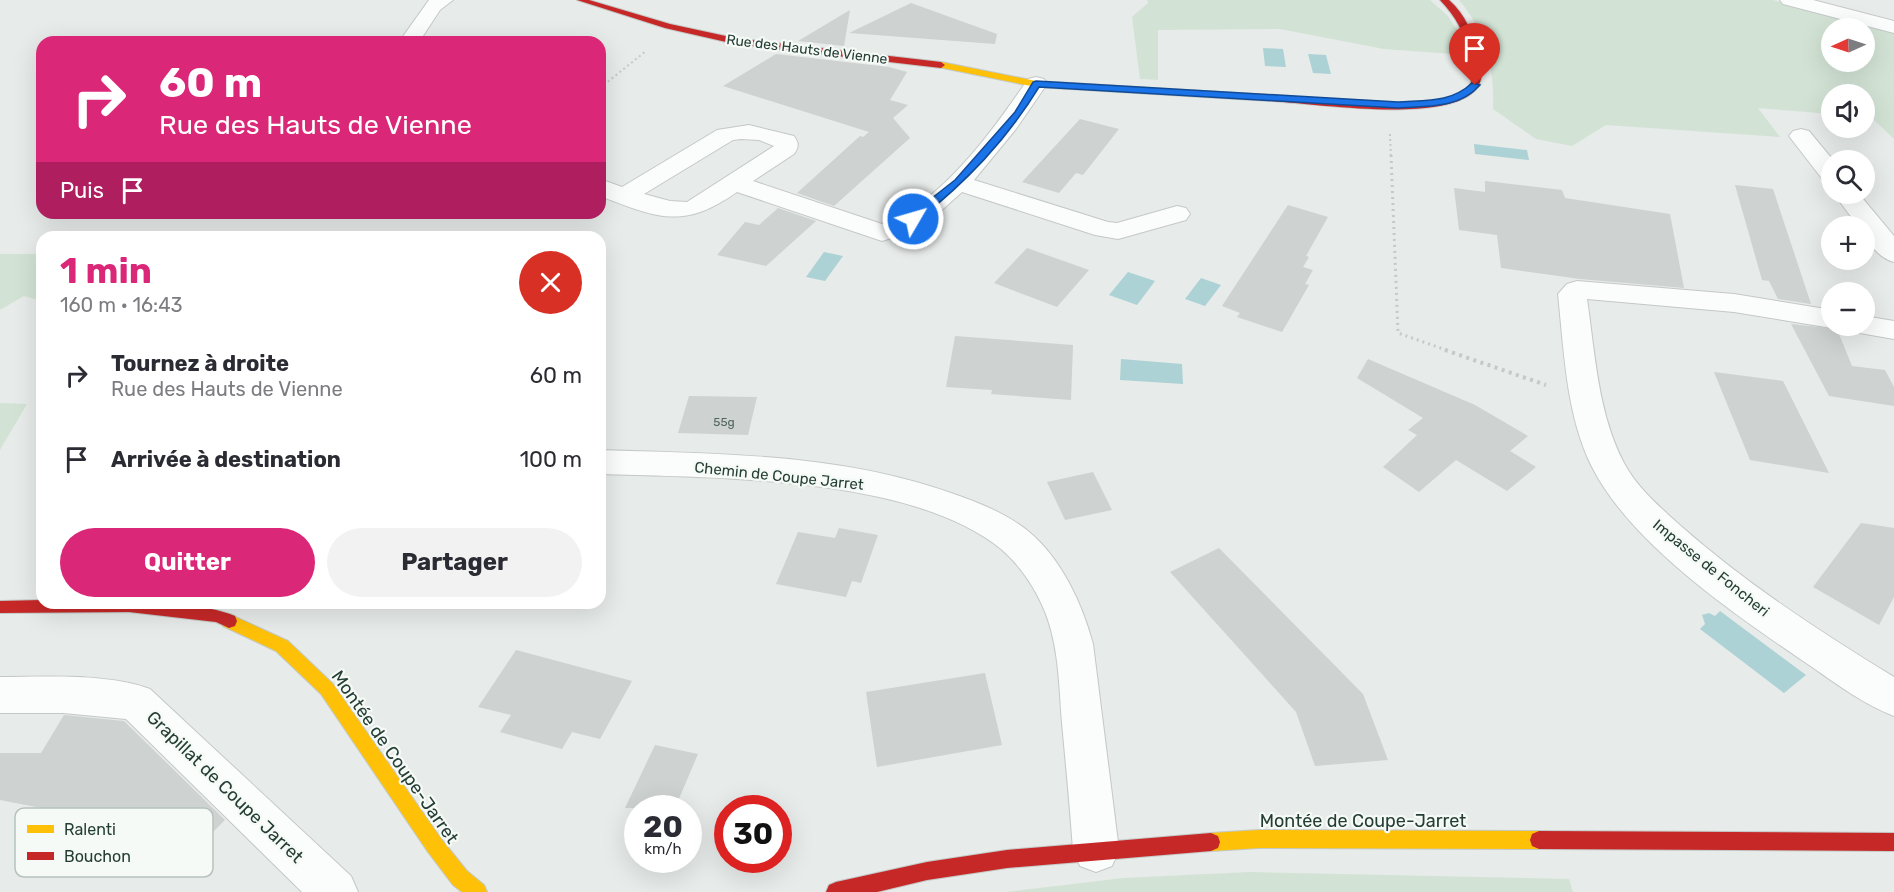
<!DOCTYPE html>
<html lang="fr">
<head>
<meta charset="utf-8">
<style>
	body { margin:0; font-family:Rubik,sans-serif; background:#f2f2f3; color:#2b2b33; height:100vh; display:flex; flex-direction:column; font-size:22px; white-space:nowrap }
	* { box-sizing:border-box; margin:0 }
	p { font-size:20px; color:#7c7c81 }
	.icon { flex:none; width:33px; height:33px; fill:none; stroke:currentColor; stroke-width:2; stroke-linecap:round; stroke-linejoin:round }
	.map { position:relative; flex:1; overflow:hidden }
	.panel { position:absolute; left:36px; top:231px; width:570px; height:378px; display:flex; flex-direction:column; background:#fff; border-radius:18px; box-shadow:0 6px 24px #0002 }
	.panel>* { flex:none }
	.banner { position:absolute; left:36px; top:36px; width:570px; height:183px; border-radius:18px; box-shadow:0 6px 24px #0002; background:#db2777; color:#fff; overflow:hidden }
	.needle { width:39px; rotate:267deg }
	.buttons { position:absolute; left:1821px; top:18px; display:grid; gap:12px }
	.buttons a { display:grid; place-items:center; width:54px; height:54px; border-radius:50%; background:#fff; box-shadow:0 6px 24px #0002; font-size:30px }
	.speed { position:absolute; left:624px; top:795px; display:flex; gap:12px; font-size:30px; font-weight:700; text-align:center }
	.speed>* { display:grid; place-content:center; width:78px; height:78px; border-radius:50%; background:#fff; box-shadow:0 6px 24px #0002; line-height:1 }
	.speed small { font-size:15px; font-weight:400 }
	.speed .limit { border:9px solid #d22; background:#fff; color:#111 }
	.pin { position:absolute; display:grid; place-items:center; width:51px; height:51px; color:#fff; margin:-62px -26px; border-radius:50% 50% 50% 0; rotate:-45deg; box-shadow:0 0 6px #0007 }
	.pin .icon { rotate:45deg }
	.me { position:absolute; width:66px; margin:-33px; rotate:52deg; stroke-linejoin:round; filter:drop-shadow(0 0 4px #0008) }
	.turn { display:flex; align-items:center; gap:21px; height:126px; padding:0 24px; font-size:27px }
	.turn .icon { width:78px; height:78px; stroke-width:2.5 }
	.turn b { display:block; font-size:42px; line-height:51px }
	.then { display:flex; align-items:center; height:57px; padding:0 24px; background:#0003; gap:12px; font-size:22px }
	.round { display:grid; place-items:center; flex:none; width:63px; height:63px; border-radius:32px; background:#f2f2f3 }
	.overview { display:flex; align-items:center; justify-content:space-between; height:102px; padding:0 24px }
	h1 { font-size:36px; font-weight:700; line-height:45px; color:#db2777 }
	.button { display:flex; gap:12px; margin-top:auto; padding:12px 24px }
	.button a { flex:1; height:69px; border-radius:36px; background:#db2777; color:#fff; font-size:24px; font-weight:700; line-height:69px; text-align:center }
	.button a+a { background:#f2f2f3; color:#2b2b33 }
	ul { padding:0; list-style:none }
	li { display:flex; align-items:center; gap:18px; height:84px; padding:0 24px }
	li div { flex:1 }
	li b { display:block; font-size:22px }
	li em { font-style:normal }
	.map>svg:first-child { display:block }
</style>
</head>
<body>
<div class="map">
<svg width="1894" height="892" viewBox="0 0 1894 892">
	<rect width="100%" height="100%" fill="#e7ebe9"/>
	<path fill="#d2e3d5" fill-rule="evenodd" d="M 1147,0 L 1430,0 L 1448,16 L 1457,30 L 1453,54 L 1384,49 L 1280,29 L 1158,30 L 1158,80 L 1140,79 L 1132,17 L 1148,3 Z
		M 1459,0 L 1773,0 L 1894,33 L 1894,139 L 1872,118 L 1865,117 L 1864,94 L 1832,94 L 1831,114 L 1758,108 L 1780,137 L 1606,125 L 1572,146 L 1536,139 L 1493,109 C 1495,69 1485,30 1459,0 ZM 1832,28 L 1864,28 L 1864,62 L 1832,62 Z
		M 0,254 L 42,254 L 42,301 L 24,296 L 0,310 Z
		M 0,403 L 27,404 L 0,450 Z
		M 1250,872 L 1569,879 L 1573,892 L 1006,892 L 1123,878 Z"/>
	<path fill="#acd2d5" d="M 1263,48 L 1283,49 L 1286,67 L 1265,66 Z
		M 1308,54 L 1326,55 L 1331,74 L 1313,73 Z
		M 1474,144 L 1527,150 L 1529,160 L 1475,154 Z
		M 824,252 L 843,256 L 825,281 L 806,277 Z
		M 1128,272 L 1155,281 L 1137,305 L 1109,295 Z
		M 1201,278 L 1221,285 L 1205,306 L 1185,299 Z
		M 1121,359 L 1182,364 L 1183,384 L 1120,380 Z
		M 1720,611 L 1806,675 L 1784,693 L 1700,629 L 1705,624 L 1702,615 L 1709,613 L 1715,616 Z"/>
	<path fill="#ced2d0" d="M 911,3 L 997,34 L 995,44 L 849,33 Z
		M 850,10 L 844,46 L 798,41 Z
		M 776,54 L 889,67 L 907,72 L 890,100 L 908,105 L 893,118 L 910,138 L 834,206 L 797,193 L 860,136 L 863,137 L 869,132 L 723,86 Z
		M 1080,119 L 1119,129 L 1083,175 L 1076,173 L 1059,193 L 1022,182 Z
		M 1485,181 L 1562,190 L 1565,198 L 1670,214 L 1684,288 L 1580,279 L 1501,268 L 1497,235 L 1459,230 L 1454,188 L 1485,192 Z
		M 1735,185 L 1773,189 L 1811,304 L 1778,299 L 1769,281 L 1762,280 Z
		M 1288,205 L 1328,217 L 1306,256 L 1309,257 L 1303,267 L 1313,270 L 1305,284 L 1309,285 L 1282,332 L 1237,317 L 1240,313 L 1222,306 Z
		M 778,208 L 816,221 L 766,266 L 717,255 L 745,222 L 759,225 Z
		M 1027,248 L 1089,270 L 1057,307 L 994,283 Z
		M 1791,324 L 1837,329 L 1852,366 L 1885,370 L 1894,387 L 1894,406 L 1829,396 Z
		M 955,336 L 1073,345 L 1071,400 L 991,394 L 992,390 L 946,387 Z
		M 1368,359 L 1475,405 L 1528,436 L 1510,451 L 1536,467 L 1507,491 L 1456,460 L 1419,492 L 1383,467 L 1417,435 L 1408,430 L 1423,418 L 1357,378 Z
		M 1714,372 L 1783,381 L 1829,473 L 1750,460 Z
		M 689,396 L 757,397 L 748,435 L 678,433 Z
		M 1093,472 L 1112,510 L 1065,520 L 1047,482 Z
		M 1861,523 L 1894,528 L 1894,597 L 1879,625 L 1813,587 Z
		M 839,528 L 878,535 L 861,583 L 852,581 L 846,597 L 776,584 L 798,532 L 835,538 Z
		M 1219,548 L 1363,694 L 1388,760 L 1315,766 L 1296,712 L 1170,572 Z
		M 516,650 L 632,681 L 600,739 L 572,732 L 562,749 L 500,732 L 511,715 L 478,707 Z
		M 985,673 L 1002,745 L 877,767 L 866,692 Z
		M 64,715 L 124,721 L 225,820 L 205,840 L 143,812 L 134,826 L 0,800 L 0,753 L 41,753 Z
		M 655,745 L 698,754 L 675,808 L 625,808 Z"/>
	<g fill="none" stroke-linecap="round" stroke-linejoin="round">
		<defs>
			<path id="street" d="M 429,0 L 453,0 L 440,10 L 419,42 L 399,42 Z
				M 1780,0 L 1813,0 L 1894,21 L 1894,33 L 1783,4 Z
				M 1036,77 L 1044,79 L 1047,84 L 1016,129 L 974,180 L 1108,222 L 1117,223 L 1177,206 L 1186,208 L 1190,214 L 1186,220 L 1118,239 L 1095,235 L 962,192 L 933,218 L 911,232 L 882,241 L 737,192 C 683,230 658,218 600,196 L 600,179 L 622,187 L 717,130 L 749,125 L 794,136 C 799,143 799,147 794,154 L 753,181 L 882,224 C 941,204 994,129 1028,79 ZM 741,139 L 759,140 L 774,146 L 687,202 L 670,201 L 644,194 L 733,140 Z
				M 1801,129 L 1809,131 L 1833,160 L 1832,182 L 1823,180 L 1789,136 L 1793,131 Z
				M 1834,194 L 1859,194 L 1894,236 L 1894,262 C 1880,259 1864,241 1864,226 L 1858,226 Z
				M 1577,281 L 1734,294 L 1832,310 L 1832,326 L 1842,326 L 1832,328 L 1734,312 L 1587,299 C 1595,353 1598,414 1624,463 C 1637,488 1661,508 1682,527 C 1747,584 1820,632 1894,677 L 1894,716 C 1865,705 1838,685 1812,667 C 1740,618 1632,546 1592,467 C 1566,415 1564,351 1558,294 L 1567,284 Z
				M 1864,316 L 1894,321 L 1894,339 L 1854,332 L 1850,326 L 1864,326 Z
				M 600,450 C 718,454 839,453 951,493 C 977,502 1006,513 1028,531 C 1061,558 1082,603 1093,644 L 1119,850 L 1112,866 L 1096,872 L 1080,866 L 1073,850 C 1070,808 1066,766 1062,723 C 1059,686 1059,647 1045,612 C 1036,589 1020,565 1001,549 C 910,475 713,478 600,474 Z
				M 0,677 C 46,677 107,673 150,689 L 351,876 L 358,892 L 302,892 L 126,719 L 63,713 L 0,713 Z"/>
			<path id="slow" d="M 941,62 L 1036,81 L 1271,95 L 1276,98 L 1271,101 L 1036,87 L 938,67 L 937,65 Z
				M 229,614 L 288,641 L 333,684 L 442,840 L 467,871 L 484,885 L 487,892 L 462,892 L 453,885 L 428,852 L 321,694 L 276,651 L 223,626 L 221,621 L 223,616 Z
				M 1259,830 L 1539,831 L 1546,834 L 1548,840 L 1546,846 L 1539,849 L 1259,848 L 1211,851 L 1204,848 L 1202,842 L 1204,836 L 1211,833 Z"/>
			<path id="jam" d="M 577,0 L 589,0 L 670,24 L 735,38 L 941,62 L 945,65 L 941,68 L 735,44 L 665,28 Z
				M 1440,0 L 1449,0 C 1466,15 1473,34 1479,56 C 1483,69 1484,85 1471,94 C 1435,122 1317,104 1271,101 L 1266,98 L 1271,95 C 1308,98 1447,116 1469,86 C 1475,77 1473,65 1470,55 C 1464,32 1456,17 1440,0 Z
				M 42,600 L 42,603 C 99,603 182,595 235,616 L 237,621 L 235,626 L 229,628 L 216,622 L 129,612 L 0,613 L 0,601 Z
				M 1539,831 L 1894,833 L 1894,851 L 1539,849 L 1532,846 L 1530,840 L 1532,834 Z
				M 1211,833 L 1218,836 L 1220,842 L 1218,848 L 1211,851 L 1007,868 L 927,880 L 877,892 L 826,892 L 829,885 L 836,882 L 927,862 L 1007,850 Z"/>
		</defs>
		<use href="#street" stroke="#c4c8c6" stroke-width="2"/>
		<use href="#slow" stroke="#c3c9c6" stroke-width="2"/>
		<use href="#jam" stroke="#c3c9c6" stroke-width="2"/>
		<path stroke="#c2cbc7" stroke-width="2" stroke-dasharray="2 3" stroke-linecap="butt" d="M 600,88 L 646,51
			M 1390,134 L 1391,157"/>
		<path stroke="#c2cbc7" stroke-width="3" stroke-dasharray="2 4" stroke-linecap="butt" d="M 1391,155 L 1398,333 L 1449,351"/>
		<path stroke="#c2cbc7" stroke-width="4" stroke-dasharray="3 4.5" stroke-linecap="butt" d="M 1445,350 L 1546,385"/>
		<use href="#street" fill="#fbfcfc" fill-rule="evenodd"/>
		<use href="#slow" fill="#ffc107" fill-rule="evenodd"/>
		<use href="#jam" fill="#c62828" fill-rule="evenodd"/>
	</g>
	<path fill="#1a73e8" stroke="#114b97" stroke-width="1.5" d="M 1036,81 L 1398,102 C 1425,100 1451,103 1472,83 L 1480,85 C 1459,109 1427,106 1398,108 L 1039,87 C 1006,141 966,182 917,221 L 909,221 L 909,216 L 955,180 L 1015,112 L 1033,82 Z"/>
	<g text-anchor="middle" stroke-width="4.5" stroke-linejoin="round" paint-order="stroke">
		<g font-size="12" fill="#50645c">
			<text x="724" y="426">55g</text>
		</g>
		<g font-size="14" fill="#253e35" stroke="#f5faf7">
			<text transform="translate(807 49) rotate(7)" y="5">Rue des Hauts de Vienne</text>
		</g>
		<g font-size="15" fill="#253e35" stroke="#f5faf7">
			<text transform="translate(779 476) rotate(6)" y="5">Chemin de Coupe Jarret</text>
			<text transform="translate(1711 568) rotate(39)" y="5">Impasse de Foncheri</text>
		</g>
		<g font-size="18" fill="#253e35" stroke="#f5faf7">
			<text transform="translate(395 757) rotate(55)" y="6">Montée de Coupe-Jarret</text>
			<text transform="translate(225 787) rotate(44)" y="6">Grapillat de Coupe Jarret</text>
			<text x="1363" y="827">Montée de Coupe-Jarret</text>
		</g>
	</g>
	<rect x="15" y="808" width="198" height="69" rx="9" fill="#f5faf7" stroke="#b7c2bd" stroke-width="1.5"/>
	<rect x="27" y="825" width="27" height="8" fill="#ffc107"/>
	<rect x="27" y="852" width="27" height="8" fill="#c62828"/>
	<g font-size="16" fill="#253e35">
		<text x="64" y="835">Ralenti</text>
		<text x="64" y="862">Bouchon</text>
	</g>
</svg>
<div class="buttons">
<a><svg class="needle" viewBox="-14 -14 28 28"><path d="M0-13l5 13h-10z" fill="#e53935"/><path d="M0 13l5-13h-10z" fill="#7c7c81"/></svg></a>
<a><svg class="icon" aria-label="sound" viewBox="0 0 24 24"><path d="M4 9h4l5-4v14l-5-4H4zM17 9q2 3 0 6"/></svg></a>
<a><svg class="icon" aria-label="search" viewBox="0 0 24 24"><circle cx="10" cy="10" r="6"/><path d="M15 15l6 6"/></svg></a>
<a>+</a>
<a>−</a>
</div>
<div class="speed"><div>20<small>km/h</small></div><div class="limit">30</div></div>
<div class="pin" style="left:1475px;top:85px;background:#d93025"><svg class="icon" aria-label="arrive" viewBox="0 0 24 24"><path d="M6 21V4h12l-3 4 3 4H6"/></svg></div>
<svg class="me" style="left:913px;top:219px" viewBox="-20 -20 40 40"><circle r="17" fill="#1a73e8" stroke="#fff" stroke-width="3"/><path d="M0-11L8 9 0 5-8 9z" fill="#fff"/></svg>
<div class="banner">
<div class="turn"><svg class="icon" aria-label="right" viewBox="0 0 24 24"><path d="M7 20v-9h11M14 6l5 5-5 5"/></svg><div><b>60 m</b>Rue des Hauts de Vienne</div></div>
<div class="then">Puis<svg class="icon" aria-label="arrive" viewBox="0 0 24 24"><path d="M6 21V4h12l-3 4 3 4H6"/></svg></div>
</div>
<section class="panel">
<div class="overview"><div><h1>1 min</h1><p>160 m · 16:43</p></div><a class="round" style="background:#d93025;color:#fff"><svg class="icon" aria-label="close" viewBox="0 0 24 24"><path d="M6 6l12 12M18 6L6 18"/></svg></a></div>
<ul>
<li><svg class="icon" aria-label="right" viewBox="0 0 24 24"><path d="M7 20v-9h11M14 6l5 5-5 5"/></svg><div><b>Tournez à droite</b><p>Rue des Hauts de Vienne</p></div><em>60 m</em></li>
<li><svg class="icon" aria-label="arrive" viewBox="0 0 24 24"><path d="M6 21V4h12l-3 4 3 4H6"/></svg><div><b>Arrivée à destination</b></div><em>100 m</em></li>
</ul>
<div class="button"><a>Quitter</a><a>Partager</a></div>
</section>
</div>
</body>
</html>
